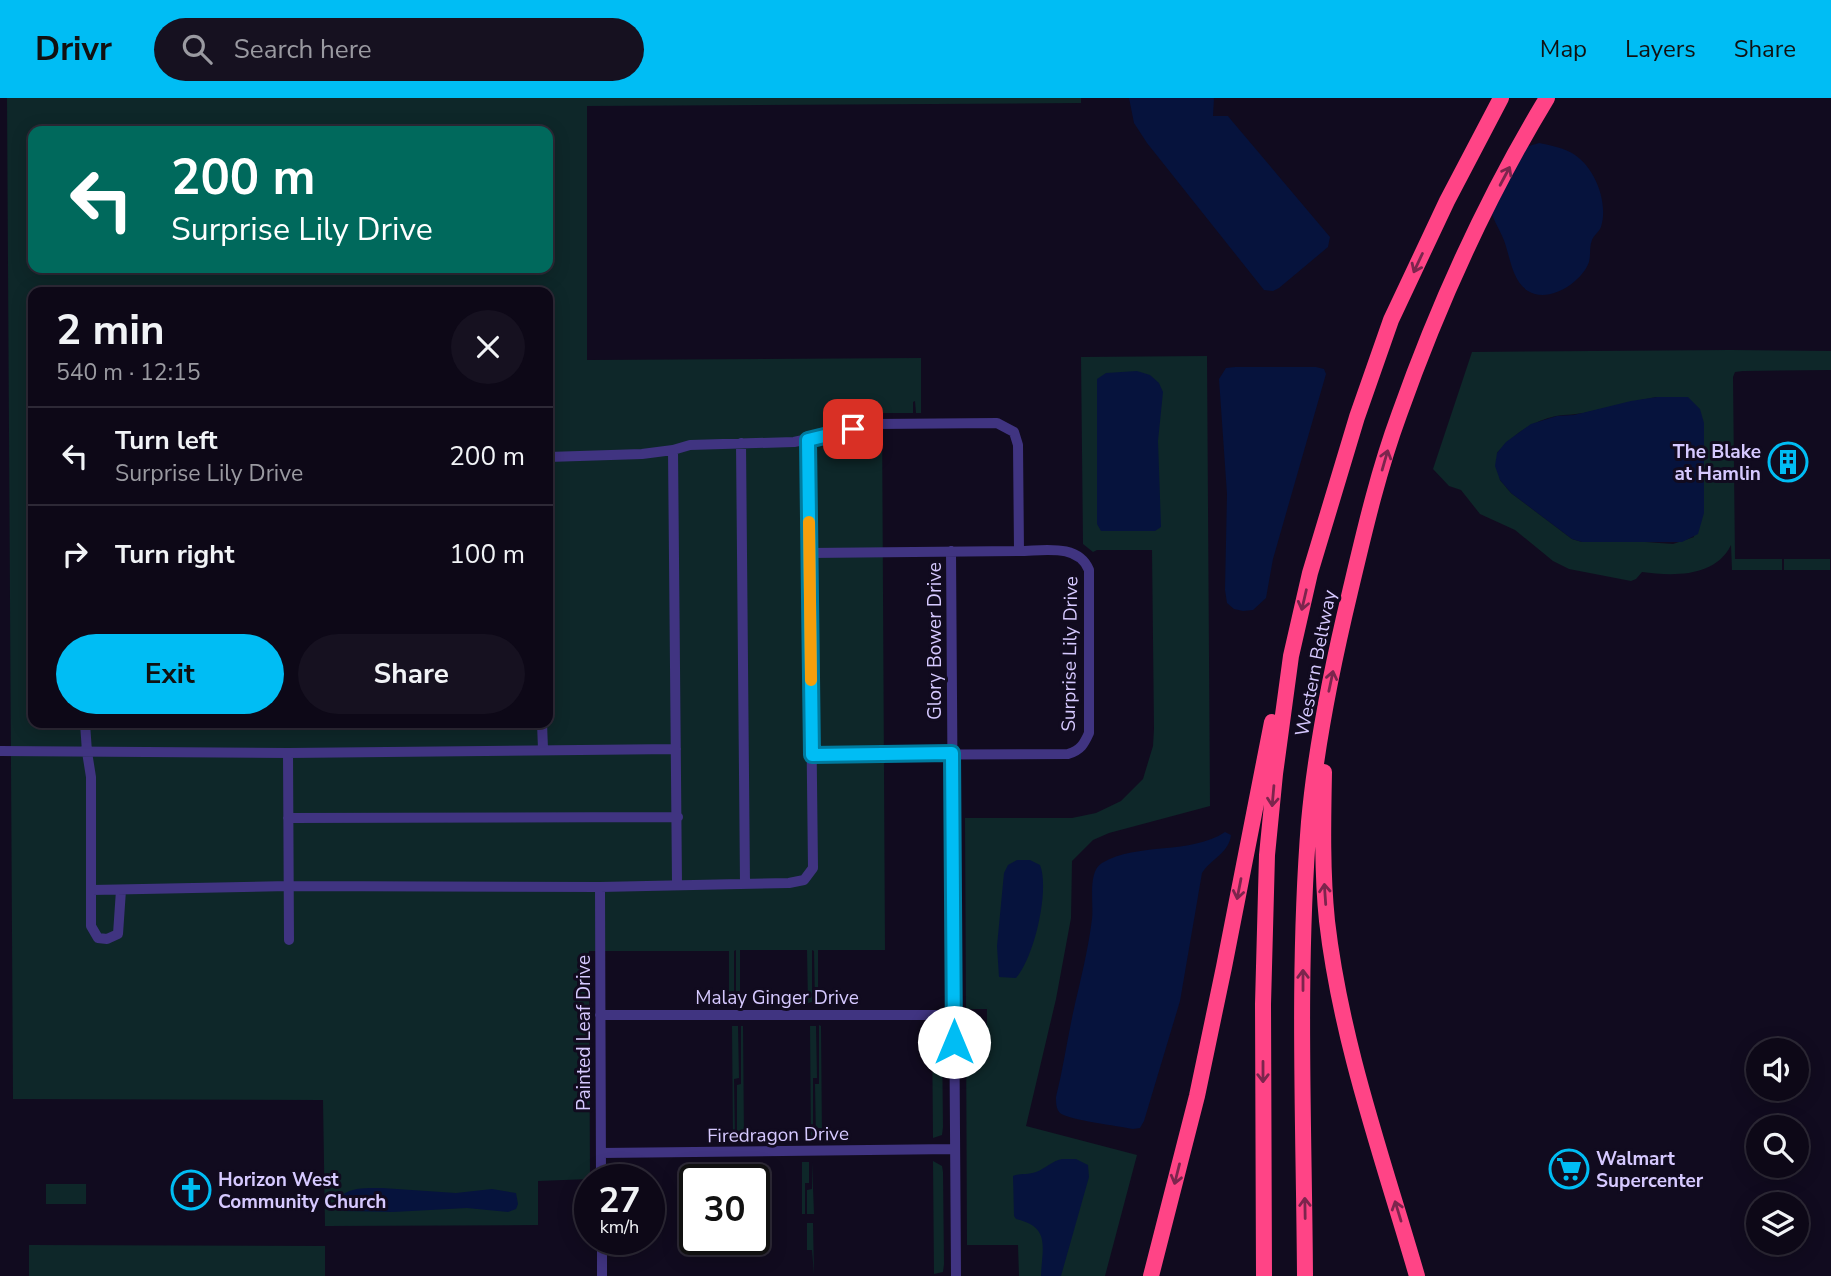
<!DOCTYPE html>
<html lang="en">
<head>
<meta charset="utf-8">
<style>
	body { margin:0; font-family:"Nunito Sans",sans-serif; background:#161120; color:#f1f3f6; height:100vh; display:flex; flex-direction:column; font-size:26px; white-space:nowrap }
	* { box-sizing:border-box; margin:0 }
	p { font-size:23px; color:#9a9aa1 }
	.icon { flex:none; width:38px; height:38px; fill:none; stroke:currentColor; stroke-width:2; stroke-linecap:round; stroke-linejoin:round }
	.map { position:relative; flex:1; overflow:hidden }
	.side { position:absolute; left:28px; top:189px; width:525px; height:441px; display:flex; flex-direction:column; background:#0d0817; border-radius:14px; box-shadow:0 4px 18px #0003,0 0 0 2px #2d2936 }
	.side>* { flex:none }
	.top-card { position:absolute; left:28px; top:28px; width:525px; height:147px; border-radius:14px; box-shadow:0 4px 18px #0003,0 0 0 2px #2d2936; background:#00695c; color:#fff; overflow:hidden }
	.controls { position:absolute; left:1746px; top:940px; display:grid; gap:14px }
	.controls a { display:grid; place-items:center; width:63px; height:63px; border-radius:50%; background:#0d0817; box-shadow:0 4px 18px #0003,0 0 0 2px #2d2936; font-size:35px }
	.speed { position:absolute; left:574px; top:1066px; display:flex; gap:14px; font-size:35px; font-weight:700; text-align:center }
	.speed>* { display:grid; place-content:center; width:91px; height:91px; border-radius:50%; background:#0d0817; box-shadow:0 4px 18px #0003,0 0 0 2px #2d2936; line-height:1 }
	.speed small { font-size:18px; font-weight:400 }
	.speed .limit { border:4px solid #111; border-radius:10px; background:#fff; color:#111 }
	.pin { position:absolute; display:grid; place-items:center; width:60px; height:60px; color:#fff; margin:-30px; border-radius:14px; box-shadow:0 4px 10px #0006 }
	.me { position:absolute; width:77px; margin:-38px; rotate:0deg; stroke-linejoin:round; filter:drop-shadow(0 0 5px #0008) }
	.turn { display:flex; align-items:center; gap:24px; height:147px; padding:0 28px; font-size:32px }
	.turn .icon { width:91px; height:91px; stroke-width:2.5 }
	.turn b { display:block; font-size:49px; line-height:60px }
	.round { display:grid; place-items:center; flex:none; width:74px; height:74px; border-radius:37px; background:#161120 }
	.head { display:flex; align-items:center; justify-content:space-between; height:119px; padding:0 28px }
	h1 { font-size:42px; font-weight:700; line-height:52px }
	.action { display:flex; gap:14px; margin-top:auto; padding:14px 28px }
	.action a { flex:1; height:80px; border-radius:42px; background:#00bdf4; color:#111; font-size:28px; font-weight:700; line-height:80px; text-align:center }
	.action a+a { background:#161120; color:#f1f3f6 }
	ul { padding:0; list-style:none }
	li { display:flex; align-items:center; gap:21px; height:98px; padding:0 28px; border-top:2px solid #2d2936 }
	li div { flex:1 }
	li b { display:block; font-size:26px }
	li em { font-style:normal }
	header { display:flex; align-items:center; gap:42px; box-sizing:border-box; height:98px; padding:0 35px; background:#00bdf4; color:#111 }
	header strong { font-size:33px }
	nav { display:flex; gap:38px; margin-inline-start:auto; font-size:24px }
	.search { width:490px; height:63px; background:#161120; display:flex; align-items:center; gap:18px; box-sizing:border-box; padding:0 24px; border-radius:38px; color:#9a9aa1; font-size:26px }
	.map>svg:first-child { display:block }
</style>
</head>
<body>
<header>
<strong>Drivr</strong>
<div class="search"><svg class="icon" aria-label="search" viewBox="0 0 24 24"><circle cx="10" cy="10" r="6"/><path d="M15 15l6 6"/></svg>Search here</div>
<nav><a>Map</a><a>Layers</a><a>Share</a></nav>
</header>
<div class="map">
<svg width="1831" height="1178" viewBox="0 0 1831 1178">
	<rect width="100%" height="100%" fill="#110b1f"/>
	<path fill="#0e2729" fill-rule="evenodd" d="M 7,0 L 1081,0 L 1081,5 L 587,8 L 587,262 L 921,260 L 921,315 L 916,315 L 915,303 L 913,304 L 913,315 L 882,315 L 885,852 L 818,852 L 818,904 L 815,904 L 814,853 L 812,852 L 812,904 L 808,905 L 807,852 L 740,852 L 740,905 L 736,905 L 736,852 L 734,853 L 734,905 L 729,905 L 729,853 L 589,853 L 590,1081 L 538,1083 L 538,1127 L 325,1128 L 323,1002 L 13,1001 ZM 33,33 L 548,33 L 548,170 L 33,170 ZM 33,194 L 548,194 L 548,625 L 33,625 Z
		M 1730,252 L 1831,253 L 1831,272 L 1743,273 L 1735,274 L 1733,279 L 1735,461 L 1782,461 L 1782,472 L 1732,472 L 1731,447 C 1715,480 1672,478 1642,474 L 1636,481 L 1631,483 L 1569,471 L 1553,463 L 1515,432 L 1480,416 L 1461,392 L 1449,388 L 1433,371 L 1472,254 ZM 1657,299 L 1694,439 L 1673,446 L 1632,443 L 1582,444 L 1572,441 L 1511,395 L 1500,382 L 1497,355 C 1513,337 1532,323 1556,318 C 1566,316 1577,317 1588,314 C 1611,309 1633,303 1657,299 Z
		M 1207,258 L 1210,708 L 1109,735 L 1093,742 L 1072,763 L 1071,820 L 1056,901 L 1026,1028 L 1137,1057 L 1105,1178 L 1019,1178 L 1018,1147 L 967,1147 L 966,927 L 987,927 L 987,911 L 966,911 L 965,720 L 1072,720 L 1096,715 L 1121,703 L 1143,681 L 1153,648 L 1154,631 L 1152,452 L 1097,452 L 1093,454 L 1083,446 L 1081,259 Z
		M 1784,461 L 1830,461 L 1830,472 L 1784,472 Z
		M 819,927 L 821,928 L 822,1041 L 816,1041 L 815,986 L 819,986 Z
		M 932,927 L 941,930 L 942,937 L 943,1029 L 942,1037 L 933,1040 Z
		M 732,928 L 738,928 L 739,980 L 734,981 L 735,1041 L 733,1041 Z
		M 741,928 L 743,928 L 744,1041 L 737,1041 L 737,987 L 741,986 Z
		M 810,928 L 816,928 L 817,980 L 813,980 L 813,1041 L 811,1041 Z
		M 933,1063 L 942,1068 L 943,1074 L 944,1166 L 943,1174 L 934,1176 Z
		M 802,1064 L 809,1064 L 809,1085 L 805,1085 L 805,1116 L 802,1116 Z
		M 812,1064 L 814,1116 L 807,1116 L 807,1092 L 812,1091 Z
		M 46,1086 L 86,1086 L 86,1106 L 46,1106 Z
		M 807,1125 L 813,1125 L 814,1177 L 812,1152 L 807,1152 Z
		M 29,1147 L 325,1148 L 325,1178 L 29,1178 Z"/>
	<path fill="#06133d" d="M 1129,0 L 1214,0 L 1213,18 L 1228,18 L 1232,23 L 1330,139 L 1328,149 L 1279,190 L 1273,193 L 1264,192 L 1147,45 L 1134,25 Z
		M 1539,45 C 1549,47 1560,49 1570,54 C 1594,66 1609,104 1601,129 C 1599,134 1594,137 1592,142 C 1589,149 1591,157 1589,164 C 1582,184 1549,206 1528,193 C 1511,182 1510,156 1503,140 C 1497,127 1492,119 1488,105 L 1522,50 Z
		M 1235,269 L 1316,269 L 1324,271 L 1326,276 L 1273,461 L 1266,500 L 1253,512 L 1243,513 L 1234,511 L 1227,505 L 1225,492 L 1227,396 L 1219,281 L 1226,270 Z
		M 1137,273 L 1150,277 L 1159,285 L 1163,294 L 1158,343 L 1161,429 L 1155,433 L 1101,433 L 1097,426 L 1097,281 L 1106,275 Z
		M 1657,299 L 1688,299 L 1700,311 L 1704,325 L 1704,415 L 1698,436 L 1682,444 L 1582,444 L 1572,441 L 1511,395 L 1500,382 L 1495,368 L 1497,355 L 1506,344 L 1531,326 L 1557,318 L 1574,317 L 1631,303 Z
		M 1225,734 L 1231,737 C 1229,755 1211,761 1202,775 L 1180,903 L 1144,1023 L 1140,1030 L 1133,1031 C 1119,1028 1068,1022 1060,1015 C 1056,1011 1056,1004 1056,999 C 1063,971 1067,943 1073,915 C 1080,884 1088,853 1092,821 C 1094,806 1087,774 1102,765 C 1137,744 1191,757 1225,734 Z
		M 1017,762 L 1030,762 L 1040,767 C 1050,792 1034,860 1016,880 L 999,879 L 997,848 L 1004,775 L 1008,767 Z
		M 1062,1061 L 1076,1061 L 1088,1067 L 1089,1079 L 1061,1178 L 1041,1178 C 1042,1149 1051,1129 1016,1121 L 1014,1118 L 1013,1078 C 1020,1075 1028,1077 1036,1074 C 1046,1070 1052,1063 1062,1061 Z
		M 382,1090 L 456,1095 L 492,1091 L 516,1095 L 518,1106 L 516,1111 L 508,1114 L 467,1110 L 393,1114 L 343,1113 L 341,1111 L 342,1097 C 353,1089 368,1090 382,1090 Z"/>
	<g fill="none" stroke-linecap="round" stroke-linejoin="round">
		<path stroke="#403481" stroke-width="10" d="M 741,345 L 745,786
			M 673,352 L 677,786
			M 548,359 L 642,356 L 673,352 L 690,347 L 794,344 L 876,326 L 997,325 L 1014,334 L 1018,347 L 1019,453 C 1043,453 1078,445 1089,472 L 1089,635 C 1084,646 1081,652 1068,656 L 812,657
			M 951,453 L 956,1178
			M 809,455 L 1019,453
			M 85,625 L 87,654 L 91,679 L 91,828 L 98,840 L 107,841 L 118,836 L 121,792
			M 542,625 L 543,651
			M 0,653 L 288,655 L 676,651
			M 288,655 L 289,842
			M 288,720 L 678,719
			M 600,789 L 601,1082
			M 92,792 L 289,788 L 600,789 L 789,785 L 804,782 L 813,770 L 808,342
			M 600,917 L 953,917
			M 601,1055 L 954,1051
			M 602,1141 L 602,1178"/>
		<path stroke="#ff4486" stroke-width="16" d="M 1324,674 C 1323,724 1322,774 1327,823 C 1341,944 1383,1061 1417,1178
			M 1151,1178 L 1197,998 L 1224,869 L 1272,624
			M 1264,1178 L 1263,906 L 1267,757 L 1275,676 L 1291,558 L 1310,475 L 1357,319 L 1391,222 L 1447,103 L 1501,0
			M 1305,1178 C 1304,1027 1297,875 1309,724 C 1316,646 1332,569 1350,494 C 1364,435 1378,374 1399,317 C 1438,207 1487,99 1547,0"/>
	</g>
	<defs><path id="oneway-shaft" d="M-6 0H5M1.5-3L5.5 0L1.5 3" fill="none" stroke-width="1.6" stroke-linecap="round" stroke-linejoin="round" transform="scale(1.75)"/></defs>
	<g stroke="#7c254d">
		<use href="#oneway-shaft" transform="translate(1505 78) rotate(-62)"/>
		<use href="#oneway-shaft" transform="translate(1418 165) rotate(115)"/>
		<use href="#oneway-shaft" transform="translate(1385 362) rotate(-74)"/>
		<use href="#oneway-shaft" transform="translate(1304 502) rotate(103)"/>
		<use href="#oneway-shaft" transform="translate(1331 583) rotate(-78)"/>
		<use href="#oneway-shaft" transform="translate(1273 698) rotate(95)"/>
		<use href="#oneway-shaft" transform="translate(1239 791) rotate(101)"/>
		<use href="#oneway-shaft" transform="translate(1325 796) rotate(-94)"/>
		<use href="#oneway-shaft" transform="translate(1303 882) rotate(-90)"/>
		<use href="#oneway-shaft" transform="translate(1263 974) rotate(90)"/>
		<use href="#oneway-shaft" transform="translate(1177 1076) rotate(104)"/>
		<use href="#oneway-shaft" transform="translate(1305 1110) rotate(-91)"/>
		<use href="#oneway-shaft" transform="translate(1398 1113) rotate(-107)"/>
	</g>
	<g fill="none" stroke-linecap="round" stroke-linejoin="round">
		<defs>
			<path id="route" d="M 853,331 L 808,342 L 812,657 L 952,655 L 954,944"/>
		</defs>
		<use href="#route" stroke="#007b9f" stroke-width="18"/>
		<use href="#route" stroke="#00bdf4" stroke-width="12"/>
		<path stroke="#f59e0b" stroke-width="12" d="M 809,424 L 811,582"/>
	</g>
	<defs>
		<symbol id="building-ring" viewBox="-11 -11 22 22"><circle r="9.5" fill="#110b1f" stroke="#00bdf4" stroke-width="1.5"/><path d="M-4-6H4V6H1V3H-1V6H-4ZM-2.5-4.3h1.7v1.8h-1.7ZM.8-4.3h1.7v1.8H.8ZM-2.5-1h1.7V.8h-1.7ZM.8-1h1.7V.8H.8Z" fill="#00bdf4"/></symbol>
		<symbol id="supermarket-ring" viewBox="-11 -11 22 22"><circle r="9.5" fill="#110b1f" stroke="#00bdf4" stroke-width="1.5"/><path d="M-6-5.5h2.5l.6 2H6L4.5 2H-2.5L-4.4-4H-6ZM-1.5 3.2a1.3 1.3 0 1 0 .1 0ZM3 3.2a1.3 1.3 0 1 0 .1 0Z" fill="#00bdf4"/></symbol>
		<symbol id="church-ring" viewBox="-11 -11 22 22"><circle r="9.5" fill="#110b1f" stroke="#00bdf4" stroke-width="1.5"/><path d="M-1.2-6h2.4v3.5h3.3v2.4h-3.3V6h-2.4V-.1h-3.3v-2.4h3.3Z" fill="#00bdf4"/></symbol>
	</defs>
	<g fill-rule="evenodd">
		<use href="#building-ring" x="1766" y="342" width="44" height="44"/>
		<use href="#supermarket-ring" x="1547" y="1049" width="44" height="44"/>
		<use href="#church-ring" x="169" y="1070" width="44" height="44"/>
	</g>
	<g text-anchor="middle" stroke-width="6" stroke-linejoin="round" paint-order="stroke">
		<g font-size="19" font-weight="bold" fill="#d6c9ff" stroke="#110b1f" text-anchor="start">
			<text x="1761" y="360" text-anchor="end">The Blake<tspan x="1761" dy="22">at Hamlin</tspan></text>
			<text x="1596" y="1067">Walmart<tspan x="1596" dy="22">Supercenter</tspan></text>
			<text x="218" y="1088">Horizon West<tspan x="218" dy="22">Community Church</tspan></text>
		</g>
		<g font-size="19" fill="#d6c9ff" stroke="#110b1f">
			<text transform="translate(934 543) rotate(-90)" y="7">Glory Bower Drive</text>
			<text transform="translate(1069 556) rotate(-89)" y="7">Surprise Lily Drive</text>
			<text transform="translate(1315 565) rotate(-79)" y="7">Western Beltway</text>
			<text x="777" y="906">Malay Ginger Drive</text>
			<text transform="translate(583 935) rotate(-90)" y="7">Painted Leaf Drive</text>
			<text transform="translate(778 1036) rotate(-1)" y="7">Firedragon Drive</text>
		</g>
	</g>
</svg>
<div class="controls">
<a><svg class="icon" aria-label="sound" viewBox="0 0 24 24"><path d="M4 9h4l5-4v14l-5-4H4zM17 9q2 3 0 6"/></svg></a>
<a><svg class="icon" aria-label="search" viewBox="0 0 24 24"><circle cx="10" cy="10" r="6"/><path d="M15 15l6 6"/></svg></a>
<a><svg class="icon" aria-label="layers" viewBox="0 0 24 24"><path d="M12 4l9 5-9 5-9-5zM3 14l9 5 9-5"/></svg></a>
</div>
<div class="speed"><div>27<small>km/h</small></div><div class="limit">30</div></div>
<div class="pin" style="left:853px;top:331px;background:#d93025"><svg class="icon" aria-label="arrive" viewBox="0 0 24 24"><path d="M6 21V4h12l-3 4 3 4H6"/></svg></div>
<svg class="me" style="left:954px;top:944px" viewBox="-20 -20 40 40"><circle r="19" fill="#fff"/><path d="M0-13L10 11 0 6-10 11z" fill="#00bdf4"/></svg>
<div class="top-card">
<div class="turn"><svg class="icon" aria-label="left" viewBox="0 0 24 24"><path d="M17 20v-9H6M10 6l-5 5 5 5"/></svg><div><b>200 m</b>Surprise Lily Drive</div></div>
</div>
<section class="side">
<div class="head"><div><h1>2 min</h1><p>540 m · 12:15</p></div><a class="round"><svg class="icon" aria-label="close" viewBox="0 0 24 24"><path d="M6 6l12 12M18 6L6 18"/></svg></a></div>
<ul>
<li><svg class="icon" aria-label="left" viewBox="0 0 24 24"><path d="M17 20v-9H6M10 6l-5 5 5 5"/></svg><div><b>Turn left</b><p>Surprise Lily Drive</p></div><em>200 m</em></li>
<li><svg class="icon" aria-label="right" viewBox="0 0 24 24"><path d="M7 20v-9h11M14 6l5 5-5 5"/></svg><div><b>Turn right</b></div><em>100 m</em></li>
</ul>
<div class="action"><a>Exit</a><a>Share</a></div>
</section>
</div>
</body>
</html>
